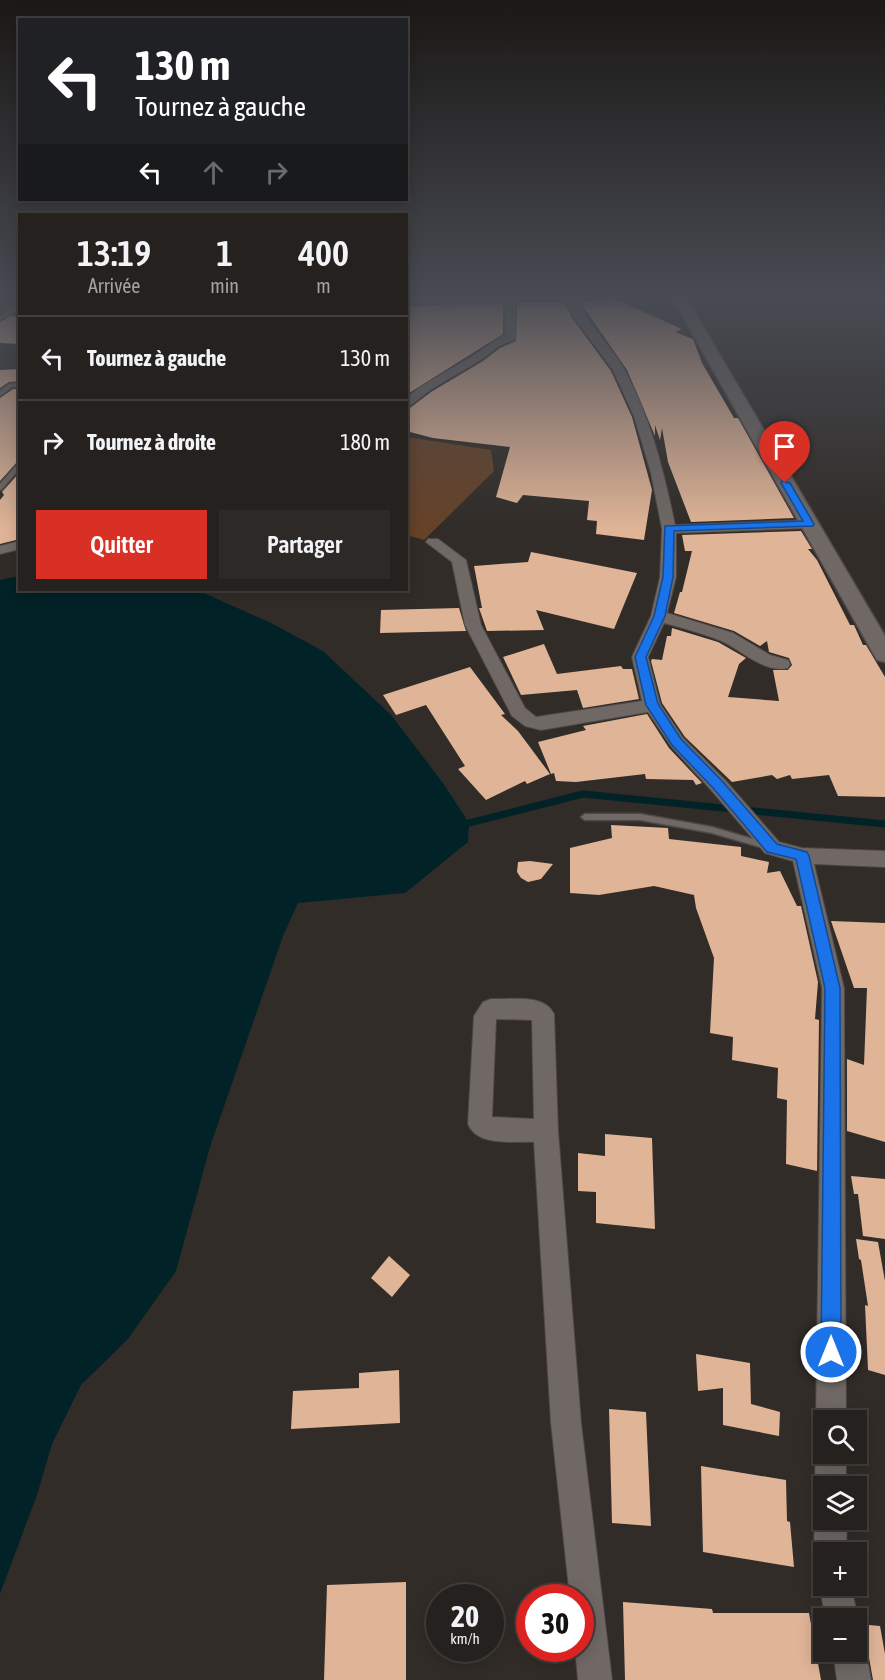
<!DOCTYPE html>
<html lang="fr">
<head>
<meta charset="utf-8">
<style>
	body { margin:0; font-family:"Asap Condensed",sans-serif; background:#2d2927; color:#f1f3f6; height:100vh; display:flex; flex-direction:column; font-size:22px; white-space:nowrap }
	* { box-sizing:border-box; margin:0 }
	p { font-size:20px; color:#a3a3a4 }
	.icon { flex:none; width:33px; height:33px; fill:none; stroke:currentColor; stroke-width:2; stroke-linecap:round; stroke-linejoin:round }
	.map { position:relative; flex:1; overflow:hidden }
	.details { position:absolute; left:18px; top:213px; width:390px; height:378px; display:flex; flex-direction:column; background:#25211e; border-radius:0px; box-shadow:0 3px 15px #0003,0 0 0 2px #423e3c }
	.details>* { flex:none }
	.top-card { position:absolute; left:18px; top:18px; width:390px; height:183px; border-radius:0px; box-shadow:0 3px 15px #0003,0 0 0 2px #423e3c; background:#202124; color:#fff; overflow:hidden }
	.buttons { position:absolute; left:813px; top:1410px; display:grid; gap:12px }
	.buttons a { display:grid; place-items:center; width:54px; height:54px; border-radius:0px; background:#25211e; box-shadow:0 3px 15px #0003,0 0 0 2px #423e3c; font-size:30px }
	.speed { position:absolute; left:426px; top:1584px; display:flex; gap:12px; font-size:30px; font-weight:700; text-align:center }
	.speed>* { display:grid; place-content:center; width:78px; height:78px; border-radius:50%; background:#25211e; box-shadow:0 3px 15px #0003,0 0 0 2px #423e3c; line-height:1 }
	.speed small { font-size:15px; font-weight:400 }
	.speed .limit { border:9px solid #d22; background:#fff; color:#111 }
	.pin { position:absolute; display:grid; place-items:center; width:51px; height:51px; color:#fff; margin:-62px -26px; border-radius:50% 50% 50% 0; rotate:-45deg; box-shadow:0 0 6px #0007 }
	.pin .icon { rotate:45deg }
	.me { position:absolute; width:66px; margin:-33px; rotate:0deg; stroke-linejoin:round; filter:drop-shadow(0 0 4px #0008) }
	.turn { display:flex; align-items:center; gap:21px; height:126px; padding:0 18px; font-size:27px }
	.turn .icon { width:78px; height:78px; stroke-width:2.5 }
	.turn b { display:block; font-size:42px; line-height:51px }
	.lanes { display:flex; align-items:center; height:57px; padding:0 18px; background:#0003; justify-content:center; gap:30px; direction:ltr }
	.lanes .off { opacity:.35 }
	.eta { display:flex; justify-content:space-evenly; align-items:center; height:102px; text-align:center }
	.eta b { font-size:36px; font-weight:600; line-height:42px }
	.button { display:flex; gap:12px; margin-top:auto; padding:12px 18px }
	.button a { flex:1; height:69px; border-radius:0px; background:#d93025; color:#fff; font-size:24px; font-weight:600; line-height:69px; text-align:center }
	.button a+a { background:#2d2927; color:#f1f3f6 }
	ul { padding:0; list-style:none }
	li { display:flex; align-items:center; gap:18px; height:84px; padding:0 18px; border-top:2px solid #423e3c }
	li div { flex:1 }
	li b { display:block; font-size:22px }
	li em { font-style:normal }
	.map>svg:first-child { display:block }
</style>
</head>
<body>
<div class="map">
<svg width="885" height="1680" viewBox="0 0 885 1680">
	<rect width="100%" height="100%" fill="#312c28"/>
	<path fill="#664228" d="M 407,437 L 491,450 L 494,471 L 424,540 L 407,535 Z"/>
	<path fill="#012227" d="M 19,576 L 20,590 L 197,590 L 271,623 L 323,651 L 391,715 L 443,783 L 469,823 L 468,842 L 405,893 L 298,903 L 283,936 L 210,1147 L 176,1271 L 128,1339 L 81,1385 L 52,1444 L 37,1495 L 0,1594 L 0,580 Z"/>
	<g fill="none" stroke-linecap="round" stroke-linejoin="round">
		<path stroke="#012227" stroke-width="7" d="M 744,810 L 885,824
			M 469,823 L 583,794 L 733,809"/>
	</g>
	<path fill="#e0b497" d="M 613,298 L 682,329 L 675,332 L 693,339 L 702,363 L 734,418 L 738,418 L 794,518 L 691,522 L 668,462 L 662,428 L 660,440 L 655,425 L 655,436 L 627,370 L 580,302 Z
		M 517,302 L 565,302 L 572,318 L 611,371 L 632,417 L 652,490 L 644,540 L 596,534 L 597,521 L 587,520 L 589,501 L 523,495 L 517,503 L 496,497 L 510,447 L 433,438 L 406,431 L 406,411 L 431,392 L 483,361 L 500,348 L 516,341 Z
		M 503,303 L 503,334 L 406,395 L 406,334 L 409,334 L 406,306 Z
		M 11,316 L 20,317 L 20,344 L 0,343 L 0,322 Z
		M 20,369 L 20,381 L 9,382 L 0,388 L 0,370 Z
		M 13,389 L 20,389 L 20,459 L 0,481 L 0,398 Z
		M 20,472 L 20,539 L 0,544 L 0,500 L 4,495 L 2,492 Z
		M 801,531 L 812,549 L 808,549 L 817,560 L 850,625 L 854,625 L 863,645 L 866,645 L 885,677 L 885,797 L 838,796 L 829,775 L 792,779 L 790,775 L 777,779 L 772,775 L 732,782 L 685,737 L 662,703 L 651,661 L 652,659 L 662,660 L 667,636 L 671,636 L 672,628 L 718,642 L 746,658 L 739,664 L 728,697 L 779,701 L 773,670 L 788,670 L 792,665 L 789,658 L 769,652 L 767,641 L 760,646 L 734,631 L 674,613 L 680,592 L 682,592 L 692,551 L 685,551 L 682,535 Z
		M 531,552 L 637,573 L 614,629 L 536,610 L 544,630 L 487,631 L 479,608 L 482,608 L 474,566 L 528,562 Z
		M 459,608 L 466,631 L 380,633 L 381,610 Z
		M 544,644 L 557,674 L 621,666 L 623,669 L 632,669 L 639,699 L 583,708 L 577,690 L 521,695 L 503,657 Z
		M 470,667 L 505,714 L 501,715 L 518,731 L 550,774 L 527,784 L 525,781 L 486,800 L 458,769 L 465,766 L 426,705 L 396,715 L 383,695 Z
		M 647,714 L 669,748 L 702,783 L 696,785 L 693,780 L 646,779 L 645,774 L 576,782 L 556,781 L 554,773 L 551,774 L 538,742 L 586,730 L 583,726 Z
		M 611,825 L 668,828 L 669,839 L 741,847 L 741,856 L 769,862 L 767,873 L 780,871 L 797,906 L 801,906 L 818,982 L 815,1019 L 819,1020 L 817,1171 L 786,1164 L 787,1100 L 777,1098 L 778,1068 L 732,1060 L 733,1037 L 710,1033 L 714,958 L 696,908 L 694,895 L 654,886 L 599,895 L 570,893 L 570,848 L 612,838 Z
		M 530,861 L 553,864 L 541,879 L 528,882 L 521,878 L 517,872 L 518,862 Z
		M 831,921 L 885,923 L 885,1142 L 847,1131 L 847,1059 L 864,1065 L 867,988 L 854,988 Z
		M 605,1134 L 652,1138 L 655,1229 L 596,1223 L 596,1192 L 578,1191 L 578,1153 L 605,1156 Z
		M 851,1176 L 885,1179 L 885,1239 L 863,1236 L 858,1194 L 854,1194 Z
		M 856,1239 L 878,1242 L 885,1281 L 885,1375 L 868,1370 L 865,1305 L 868,1306 L 861,1260 L 859,1259 Z
		M 389,1256 L 410,1275 L 392,1297 L 371,1278 Z
		M 696,1354 L 750,1363 L 751,1404 L 780,1412 L 779,1436 L 723,1425 L 723,1388 L 698,1391 Z
		M 399,1370 L 400,1423 L 291,1429 L 293,1391 L 359,1388 L 359,1373 Z
		M 609,1409 L 646,1412 L 651,1526 L 612,1523 Z
		M 701,1466 L 786,1480 L 787,1521 L 790,1522 L 794,1567 L 703,1552 Z
		M 406,1582 L 406,1680 L 324,1680 L 327,1585 Z
		M 623,1602 L 712,1609 L 713,1613 L 809,1613 L 821,1680 L 625,1680 Z
		M 859,1624 L 880,1626 L 885,1654 L 885,1680 L 873,1680 L 868,1652 L 861,1638 Z"/>
	<g fill="none" stroke-linecap="round" stroke-linejoin="round">
		<defs>
			<path id="lane" d="M 20,304 L 20,308 L 0,320 L 0,317 Z
				M 20,383 L 20,387 L 12,387 L 0,396 L 0,391 L 9,384 Z
				M 20,461 L 20,468 L 2,489 L 0,490 L 0,484 Z
				M 585,814 L 640,814 L 712,827 L 770,844 L 772,846 L 770,848 L 767,849 L 712,833 L 640,820 L 585,820 L 581,817 Z"/>
			<path id="street" d="M 510,294 L 616,294 L 611,297 L 576,298 C 588,326 611,345 625,371 C 651,419 664,472 675,525 L 809,520 L 816,524 L 809,528 L 676,533 L 676,577 L 667,613 L 733,633 L 770,655 L 788,660 L 790,664 L 788,668 C 763,674 740,648 719,640 C 701,633 682,628 664,623 L 648,657 L 660,704 L 683,738 L 726,781 L 779,842 L 802,848 L 885,851 L 885,867 L 814,864 L 844,988 L 846,1420 L 824,1420 L 824,1432 L 821,1430 L 816,1420 L 822,988 L 793,861 L 765,853 L 712,791 L 671,746 L 648,712 L 541,730 L 525,726 L 512,716 L 465,625 L 452,562 L 426,542 L 428,539 L 438,539 L 466,560 L 481,625 L 525,708 L 536,717 L 642,701 L 632,657 L 651,616 L 660,577 L 662,529 L 651,473 L 634,416 L 613,370 L 574,317 L 566,299 L 515,300 L 515,339 L 499,346 L 482,359 L 430,390 L 406,409 L 406,398 C 427,380 451,370 474,355 C 485,348 493,341 505,335 L 505,301 L 406,304 L 406,298 Z
				M 20,541 L 20,549 L 0,554 L 0,546 Z
				M 491,999 C 511,1000 544,993 554,1014 L 558,1131 L 581,1423 L 612,1680 L 578,1680 L 575,1648 L 580,1648 L 580,1598 L 570,1598 L 551,1423 L 534,1142 C 513,1141 478,1147 468,1124 L 474,1016 L 483,1002 ZM 496,1019 L 532,1020 L 534,1119 L 492,1117 Z
				M 824,1442 L 824,1454 L 846,1454 L 846,1486 L 824,1486 L 824,1498 L 820,1497 C 813,1480 814,1460 820,1443 Z
				M 824,1508 L 824,1520 L 847,1520 L 846,1552 L 824,1552 L 824,1565 L 819,1563 C 812,1546 813,1526 820,1509 Z
				M 824,1575 L 824,1586 L 851,1586 L 858,1618 L 856,1622 L 856,1618 L 826,1618 L 819,1586 Z
				M 856,1638 L 861,1640 L 866,1652 L 871,1680 L 837,1680 L 833,1652 L 856,1652 Z"/>
			<path id="secondary" d="M 670,294 L 684,294 L 885,636 L 885,662 L 877,660 L 874,655 Z"/>
		</defs>
		<use href="#lane" stroke="#4d4846" stroke-width="3"/>
		<use href="#street" stroke="#4d4846" stroke-width="2"/>
		<use href="#secondary" stroke="#4d4846" stroke-width="3"/>
		<use href="#lane" fill="#6f6864" fill-rule="evenodd"/>
		<use href="#street" fill="#6f6864" fill-rule="evenodd"/>
		<use href="#secondary" fill="#6f6864" fill-rule="evenodd"/>
	</g>
	<linearGradient id="sky" x2="0" y2="1"><stop stop-color="#1b1816"/><stop offset="0.56" stop-color="#484b53"/><stop offset="1" stop-color="#484b53" stop-opacity="0"/></linearGradient>
	<rect width="885" height="529" fill="url(#sky)"/>
	<path fill="#1a73e8" stroke="#114b97" stroke-width="1.5" d="M 782,481 L 790,483 L 814,524 L 813,526 L 674,531 L 673,577 L 665,616 L 646,657 L 658,704 L 681,739 L 723,782 L 777,844 L 807,852 L 809,856 L 840,988 L 841,1352 L 838,1359 L 831,1362 L 824,1359 L 821,1352 L 825,988 L 796,859 L 767,852 L 714,789 L 672,745 L 646,705 L 635,657 L 654,616 L 663,577 L 665,526 L 803,521 L 781,483 Z"/>
</svg>
<div class="buttons">
<a><svg class="icon" aria-label="search" viewBox="0 0 24 24"><circle cx="10" cy="10" r="6"/><path d="M15 15l6 6"/></svg></a>
<a><svg class="icon" aria-label="layers" viewBox="0 0 24 24"><path d="M12 4l9 5-9 5-9-5zM3 14l9 5 9-5"/></svg></a>
<a>+</a>
<a>−</a>
</div>
<div class="speed"><div>20<small>km/h</small></div><div class="limit">30</div></div>
<div class="pin" style="left:785px;top:483px;background:#d93025"><svg class="icon" aria-label="arrive" viewBox="0 0 24 24"><path d="M6 21V4h12l-3 4 3 4H6"/></svg></div>
<svg class="me" style="left:831px;top:1352px" viewBox="-20 -20 40 40"><circle r="17" fill="#1a73e8" stroke="#fff" stroke-width="3"/><path d="M0-11L8 9 0 5-8 9z" fill="#fff"/></svg>
<div class="top-card">
<div class="turn"><svg class="icon" aria-label="left" viewBox="0 0 24 24"><path d="M17 20v-9H6M10 6l-5 5 5 5"/></svg><div><b>130 m</b>Tournez à gauche</div></div>
<div class="lanes"><svg class="icon" aria-label="left" viewBox="0 0 24 24"><path d="M17 20v-9H6M10 6l-5 5 5 5"/></svg><svg class="icon off" aria-label="ahead" viewBox="0 0 24 24"><path d="M12 20V5M6 11l6-6 6 6"/></svg><svg class="icon off" aria-label="right" viewBox="0 0 24 24"><path d="M7 20v-9h11M14 6l5 5-5 5"/></svg></div>
</div>
<section class="details">
<div class="eta">
<div><b>13:19</b><p>Arrivée</p></div>
<div><b>1</b><p>min</p></div>
<div><b>400</b><p>m</p></div>
</div>
<ul>
<li><svg class="icon" aria-label="left" viewBox="0 0 24 24"><path d="M17 20v-9H6M10 6l-5 5 5 5"/></svg><div><b>Tournez à gauche</b></div><em>130 m</em></li>
<li><svg class="icon" aria-label="right" viewBox="0 0 24 24"><path d="M7 20v-9h11M14 6l5 5-5 5"/></svg><div><b>Tournez à droite</b></div><em>180 m</em></li>
</ul>
<div class="button"><a>Quitter</a><a>Partager</a></div>
</section>
</div>
</body>
</html>
